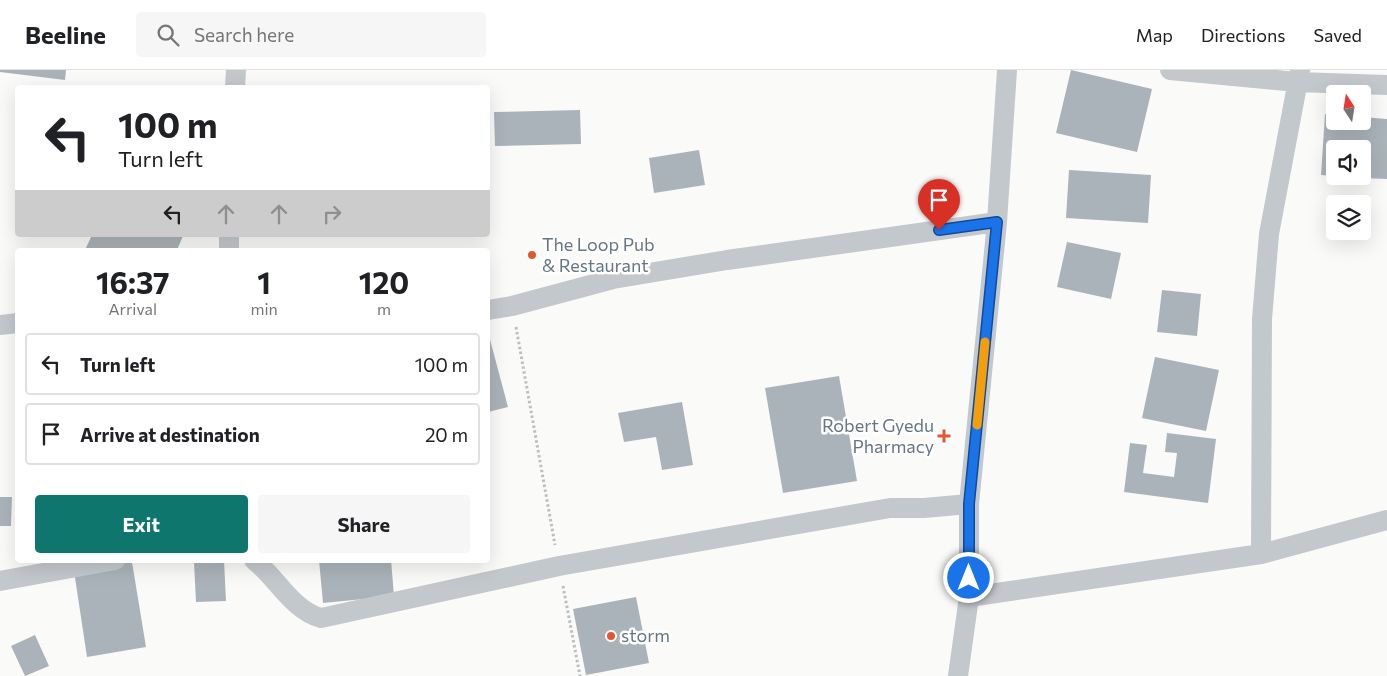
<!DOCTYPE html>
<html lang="en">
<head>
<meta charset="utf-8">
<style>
	body { margin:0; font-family:Commissioner,sans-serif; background:#f6f6f6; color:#202124; height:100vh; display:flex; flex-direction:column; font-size:19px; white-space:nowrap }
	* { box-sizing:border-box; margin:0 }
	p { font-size:16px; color:#757577 }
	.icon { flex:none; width:28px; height:28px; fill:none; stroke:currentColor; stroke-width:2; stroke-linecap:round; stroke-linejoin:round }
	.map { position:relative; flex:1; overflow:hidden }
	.details { position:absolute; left:15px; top:178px; width:475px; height:315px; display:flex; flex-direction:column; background:#fff; border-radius:5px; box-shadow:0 5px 20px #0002 }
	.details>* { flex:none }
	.top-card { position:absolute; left:15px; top:15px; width:475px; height:152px; border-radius:5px; box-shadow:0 5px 20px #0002; background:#fff; color:#202124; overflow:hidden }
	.needle { width:32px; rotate:348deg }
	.buttons { position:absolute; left:1326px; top:15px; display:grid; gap:10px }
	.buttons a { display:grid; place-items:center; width:45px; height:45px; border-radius:5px; background:#fff; box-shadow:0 5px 20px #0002; font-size:25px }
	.pin { position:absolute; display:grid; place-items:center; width:42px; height:42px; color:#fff; margin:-51px -21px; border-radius:50% 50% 50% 0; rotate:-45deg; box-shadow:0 0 5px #0007 }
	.pin .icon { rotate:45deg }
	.me { position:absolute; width:55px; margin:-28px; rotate:0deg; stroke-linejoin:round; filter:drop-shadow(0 0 4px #0008) }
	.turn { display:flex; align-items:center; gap:18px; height:105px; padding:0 20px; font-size:22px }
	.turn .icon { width:65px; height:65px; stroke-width:2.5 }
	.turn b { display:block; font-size:35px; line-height:42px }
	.lanes { display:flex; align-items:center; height:48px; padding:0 20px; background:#0003; justify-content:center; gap:25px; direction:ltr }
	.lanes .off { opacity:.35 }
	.eta { display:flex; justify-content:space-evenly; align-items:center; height:85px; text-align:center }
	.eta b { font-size:30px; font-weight:700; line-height:35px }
	.action { display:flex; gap:10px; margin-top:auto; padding:10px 20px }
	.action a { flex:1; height:58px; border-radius:5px; background:#0f766e; color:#fff; font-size:20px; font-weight:700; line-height:58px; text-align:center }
	.action a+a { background:#f6f6f6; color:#202124 }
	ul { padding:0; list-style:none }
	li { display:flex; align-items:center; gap:15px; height:62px; margin:0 10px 8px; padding:0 10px; border:2px solid #e0e0e0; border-radius:5px }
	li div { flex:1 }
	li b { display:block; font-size:19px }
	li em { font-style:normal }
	header { display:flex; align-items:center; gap:30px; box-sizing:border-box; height:70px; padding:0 25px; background:#fff; border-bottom:1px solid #e0e0e0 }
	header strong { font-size:24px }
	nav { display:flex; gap:28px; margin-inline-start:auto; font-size:18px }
	.search { width:350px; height:45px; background:#f6f6f6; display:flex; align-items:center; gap:12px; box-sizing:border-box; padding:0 18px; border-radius:5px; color:#757577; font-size:19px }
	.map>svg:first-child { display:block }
</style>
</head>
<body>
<header>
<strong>Beeline</strong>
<div class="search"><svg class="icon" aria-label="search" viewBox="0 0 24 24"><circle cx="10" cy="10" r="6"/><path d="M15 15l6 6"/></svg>Search here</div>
<nav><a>Map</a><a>Directions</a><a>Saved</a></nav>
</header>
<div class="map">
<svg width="1387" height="606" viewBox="0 0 1387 606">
	<rect width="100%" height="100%" fill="#fafaf8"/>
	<path fill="#aab3b9" d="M 0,0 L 66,0 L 65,10 L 0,2 Z
		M 1071,0 L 1152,19 L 1137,82 L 1056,63 Z
		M 580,40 L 581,74 L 495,76 L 494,42 Z
		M 1325,44 L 1335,45 L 1335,51 L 1362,51 L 1362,47 L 1387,49 L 1387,109 L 1362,108 L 1362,79 L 1335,79 L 1335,106 L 1321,105 Z
		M 699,80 L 705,115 L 654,123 L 649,88 Z
		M 1069,100 L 1151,105 L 1148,153 L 1066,148 Z
		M 92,165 L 180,165 L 183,166 L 177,180 L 85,180 Z
		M 1067,172 L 1121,183 L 1111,229 L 1057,217 Z
		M 1162,220 L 1201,224 L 1197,266 L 1157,262 Z
		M 488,262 L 508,337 L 488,342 Z
		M 1155,287 L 1219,300 L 1206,361 L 1142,348 Z
		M 839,306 L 857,411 L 783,423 L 765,318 Z
		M 682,332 L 693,395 L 662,400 L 656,367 L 624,372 L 618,343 Z
		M 1167,363 L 1216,369 L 1208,433 L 1124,422 L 1130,373 L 1147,375 L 1143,403 L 1174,407 L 1177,383 L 1165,382 Z
		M 0,427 L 12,427 L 11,456 L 0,456 Z
		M 224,490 L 226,531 L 196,532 L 194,492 Z
		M 319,490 L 391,490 L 394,526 L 323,533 Z
		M 132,492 L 146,577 L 87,587 L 74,501 Z
		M 636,527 L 649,593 L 586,605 L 573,539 Z
		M 35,565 L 49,596 L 25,606 L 11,576 Z"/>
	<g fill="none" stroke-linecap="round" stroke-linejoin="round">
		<path stroke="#bbbfc2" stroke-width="3" stroke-dasharray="2.5 2.5" stroke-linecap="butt" d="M 516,257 L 555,475
			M 563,516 L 580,606"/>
		<path stroke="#c3c8cc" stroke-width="20" d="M 1170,0 L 1297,12 L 1387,15
			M 235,18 L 236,0
			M 229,180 L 229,165
			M 488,240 L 512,236 L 613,209 L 727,190 L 997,152
			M 0,255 L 18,253
			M 1261,484 L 1262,249 L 1269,164 L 1300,0
			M 254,490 C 276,507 293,541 321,548 L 559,496 L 890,438 L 924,438 L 969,434
			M 0,511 L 115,490
			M 969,527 L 1261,484 L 1387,450
			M 958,606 L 969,527 L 969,434 L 997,152 L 1007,0"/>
	</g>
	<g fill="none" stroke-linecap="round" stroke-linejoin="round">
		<defs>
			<path id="route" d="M 939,160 L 997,152 L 969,434 L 969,508"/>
		</defs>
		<use href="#route" stroke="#114b97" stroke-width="12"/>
		<use href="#route" stroke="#1a73e8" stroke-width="9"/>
		<path stroke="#f59e0b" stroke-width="9" d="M 977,355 L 985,272"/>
	</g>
	<g fill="#e4572e" stroke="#fff" stroke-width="2">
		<circle cx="532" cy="185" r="5"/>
		<path d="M941.5 358.5h5v5h5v5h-5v5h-5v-5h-5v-5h5z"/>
		<circle cx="611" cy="566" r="5"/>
	</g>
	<g text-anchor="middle" stroke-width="5" stroke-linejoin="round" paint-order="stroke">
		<g font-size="18" fill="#657683" stroke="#fff" text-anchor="start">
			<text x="542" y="181">The Loop Pub<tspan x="542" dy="21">&amp; Restaurant</tspan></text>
			<text x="934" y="362" text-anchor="end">Robert Gyedu<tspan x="934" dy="21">Pharmacy</tspan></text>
			<text x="621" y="572">storm</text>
		</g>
	</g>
</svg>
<div class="buttons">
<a><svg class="needle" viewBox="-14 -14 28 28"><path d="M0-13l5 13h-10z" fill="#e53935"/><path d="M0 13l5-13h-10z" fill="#757577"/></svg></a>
<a><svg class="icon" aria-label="sound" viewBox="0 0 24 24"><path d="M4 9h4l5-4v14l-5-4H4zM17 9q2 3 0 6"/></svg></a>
<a><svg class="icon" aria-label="layers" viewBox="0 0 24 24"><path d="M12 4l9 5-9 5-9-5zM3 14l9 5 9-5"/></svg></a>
</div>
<div class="pin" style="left:939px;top:160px;background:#d93025"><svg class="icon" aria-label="arrive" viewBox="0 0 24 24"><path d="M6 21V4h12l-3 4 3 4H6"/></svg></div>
<svg class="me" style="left:969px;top:508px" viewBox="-20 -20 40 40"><circle r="17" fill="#1a73e8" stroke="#fff" stroke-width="3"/><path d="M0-11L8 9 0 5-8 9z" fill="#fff"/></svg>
<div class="top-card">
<div class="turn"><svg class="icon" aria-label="left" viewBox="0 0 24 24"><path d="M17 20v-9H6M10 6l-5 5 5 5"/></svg><div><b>100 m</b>Turn left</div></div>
<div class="lanes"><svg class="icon" aria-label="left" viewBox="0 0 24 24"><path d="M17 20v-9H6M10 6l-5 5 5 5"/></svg><svg class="icon off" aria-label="ahead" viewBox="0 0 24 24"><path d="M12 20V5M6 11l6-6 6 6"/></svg><svg class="icon off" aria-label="ahead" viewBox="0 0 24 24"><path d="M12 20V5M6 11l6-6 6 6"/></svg><svg class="icon off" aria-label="right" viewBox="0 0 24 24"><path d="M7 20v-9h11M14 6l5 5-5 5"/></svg></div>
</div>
<section class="details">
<div class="eta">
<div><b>16:37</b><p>Arrival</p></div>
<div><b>1</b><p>min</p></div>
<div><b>120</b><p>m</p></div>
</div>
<ul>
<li><svg class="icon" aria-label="left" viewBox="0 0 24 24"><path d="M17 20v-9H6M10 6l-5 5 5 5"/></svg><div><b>Turn left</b></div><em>100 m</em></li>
<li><svg class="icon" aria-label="arrive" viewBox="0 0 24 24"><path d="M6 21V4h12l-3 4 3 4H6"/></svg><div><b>Arrive at destination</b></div><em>20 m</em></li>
</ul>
<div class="action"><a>Exit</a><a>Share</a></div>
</section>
</div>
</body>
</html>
